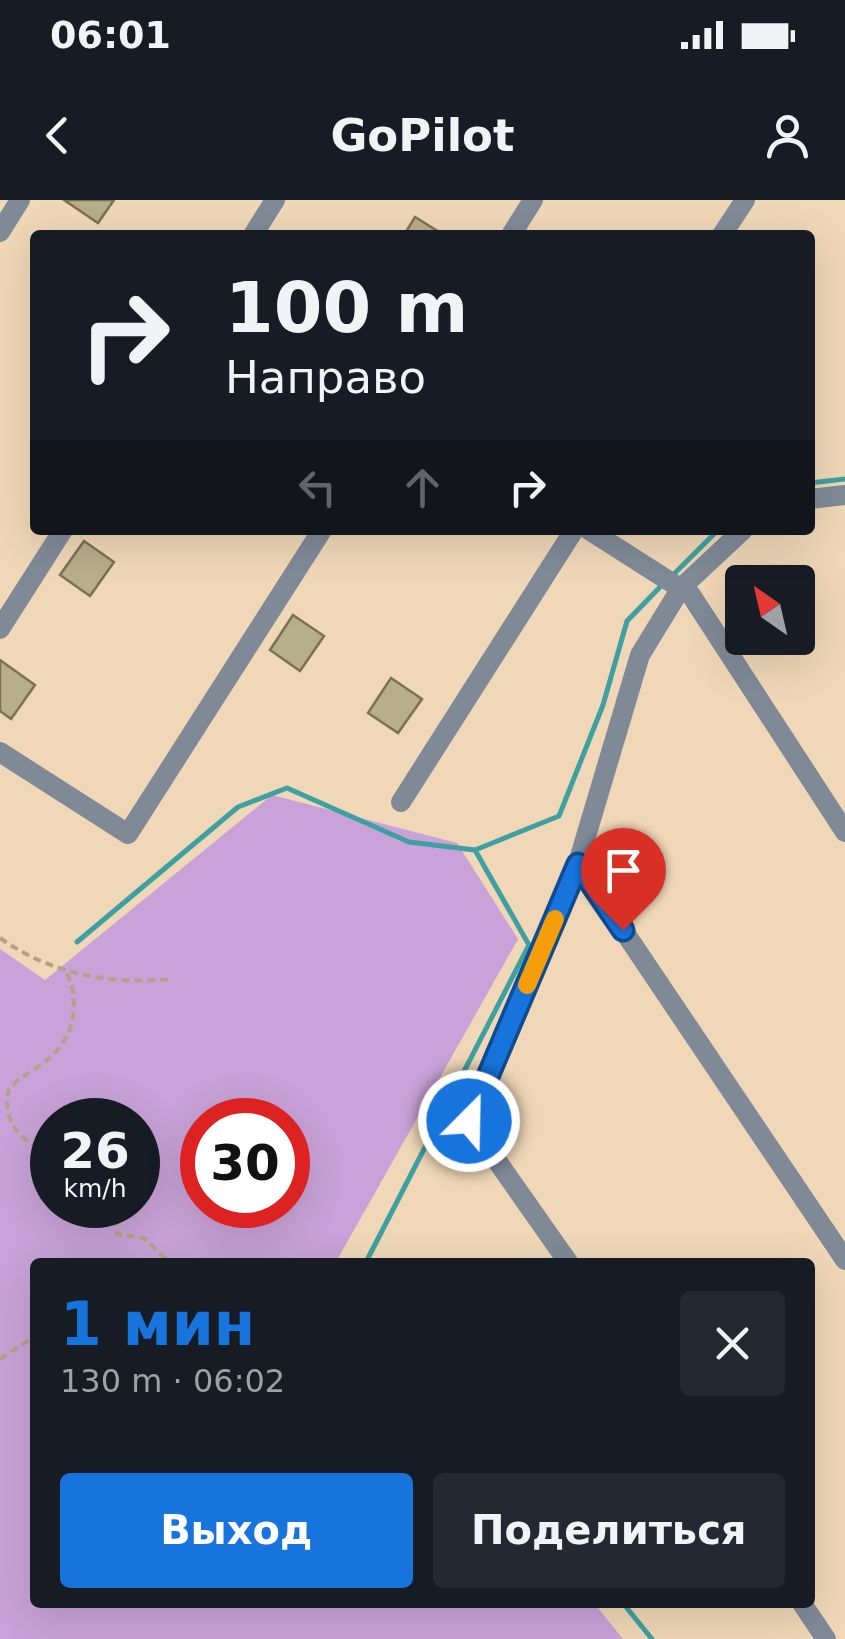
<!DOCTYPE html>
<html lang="ru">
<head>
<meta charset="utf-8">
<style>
	body { margin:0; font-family:"DejaVu Sans",sans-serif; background:#242831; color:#f1f3f6; height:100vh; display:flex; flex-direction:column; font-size:38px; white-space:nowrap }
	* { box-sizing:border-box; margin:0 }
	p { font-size:32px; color:#9ea1a6 }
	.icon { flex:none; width:55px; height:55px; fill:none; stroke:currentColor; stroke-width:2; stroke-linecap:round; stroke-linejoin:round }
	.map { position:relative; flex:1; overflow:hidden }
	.details { position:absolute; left:30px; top:1058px; width:785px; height:350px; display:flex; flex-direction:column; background:#171b24; border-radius:10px; box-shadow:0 10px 40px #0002 }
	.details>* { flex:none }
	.guide { position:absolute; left:30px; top:30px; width:785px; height:305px; border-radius:10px; box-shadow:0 10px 40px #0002; background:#171b24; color:#f1f3f6; overflow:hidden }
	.needle { width:65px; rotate:326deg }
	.fabs { position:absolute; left:725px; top:365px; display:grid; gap:20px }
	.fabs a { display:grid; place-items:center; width:90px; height:90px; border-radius:10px; background:#171b24; box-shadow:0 10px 40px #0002; font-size:50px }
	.speed { position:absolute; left:30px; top:898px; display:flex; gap:20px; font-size:50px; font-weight:700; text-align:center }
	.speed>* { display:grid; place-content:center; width:130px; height:130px; border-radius:50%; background:#171b24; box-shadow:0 10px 40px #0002; line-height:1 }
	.speed small { font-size:25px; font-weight:400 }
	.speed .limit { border:15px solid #d22; background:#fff; color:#111 }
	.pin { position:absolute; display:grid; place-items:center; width:85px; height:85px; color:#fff; margin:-102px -42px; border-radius:50% 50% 50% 0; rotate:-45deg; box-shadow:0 0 10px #0007 }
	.pin .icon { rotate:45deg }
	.me { position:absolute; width:110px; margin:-55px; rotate:23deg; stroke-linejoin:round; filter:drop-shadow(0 0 8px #0008) }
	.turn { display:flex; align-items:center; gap:35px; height:210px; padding:0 30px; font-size:45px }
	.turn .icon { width:130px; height:130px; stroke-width:2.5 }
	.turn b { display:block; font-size:70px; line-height:85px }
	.lanes { display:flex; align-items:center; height:95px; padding:0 30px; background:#0003; justify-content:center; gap:50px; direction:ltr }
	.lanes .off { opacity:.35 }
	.round { display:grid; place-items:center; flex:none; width:105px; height:105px; border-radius:10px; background:#242831 }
	.head { display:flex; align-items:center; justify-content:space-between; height:170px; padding:0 30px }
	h1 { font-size:60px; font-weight:700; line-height:75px; color:#1774dd }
	.button { display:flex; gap:20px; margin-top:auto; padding:20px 30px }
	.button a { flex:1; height:115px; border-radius:10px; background:#1774dd; color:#fff; font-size:40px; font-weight:700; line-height:115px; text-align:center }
	.button a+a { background:#242831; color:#f1f3f6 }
	.status { display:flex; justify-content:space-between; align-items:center; height:70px; padding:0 50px; background:#171b24; direction:ltr }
	.status svg { height:28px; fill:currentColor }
	header { display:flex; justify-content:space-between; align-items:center; height:130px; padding:0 30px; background:#171b24; font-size:45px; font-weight:700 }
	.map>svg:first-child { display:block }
</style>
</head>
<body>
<div class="status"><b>06:01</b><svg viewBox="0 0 49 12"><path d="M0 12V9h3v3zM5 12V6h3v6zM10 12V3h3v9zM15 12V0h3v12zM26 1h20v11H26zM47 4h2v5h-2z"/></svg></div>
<header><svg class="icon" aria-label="back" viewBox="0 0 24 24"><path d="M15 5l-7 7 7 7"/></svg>GoPilot<svg class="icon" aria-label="person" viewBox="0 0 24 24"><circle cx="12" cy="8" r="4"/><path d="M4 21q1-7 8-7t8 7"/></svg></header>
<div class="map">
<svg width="845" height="1439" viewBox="0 0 845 1439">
	<rect width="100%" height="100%" fill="#efd7b7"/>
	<path fill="#c8a2d8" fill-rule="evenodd" d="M 272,595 L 457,643 L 518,739 L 336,1062 L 35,1062 L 35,1402 L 594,1403 L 623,1439 L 0,1439 L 0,749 L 45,780 ZM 52,920 L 138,920 L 138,1005 L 52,1005 ZM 202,920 L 288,920 L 288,1005 L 202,1005 Z"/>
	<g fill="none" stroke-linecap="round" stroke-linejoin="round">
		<path stroke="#3fa0a1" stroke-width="5" d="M 810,283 L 845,279
			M 671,377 L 718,330
			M 77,742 L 238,607 L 287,588 L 409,642 L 475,650 L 559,616 L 603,505 L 627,421 L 663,384
			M 366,1062 L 529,745 L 475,650
			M 622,1402 L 652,1439"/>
	</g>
	<path fill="#b7ae8a" stroke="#7b7350" stroke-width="2.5" d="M 64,0 L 114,0 L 98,23 Z
		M 415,17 L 444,35 L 404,35 Z
		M 84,341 L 114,362 L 90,396 L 60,375 Z
		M 293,415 L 324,436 L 300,471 L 270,450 Z
		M 0,460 L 35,485 L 11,519 L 0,511 Z
		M 391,478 L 422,499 L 398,533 L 368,513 Z"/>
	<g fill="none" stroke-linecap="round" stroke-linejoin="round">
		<path stroke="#b4a187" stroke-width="4" stroke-dasharray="8 5" stroke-linecap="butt" d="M 0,738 C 51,774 110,785 171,779
			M 52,950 C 25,948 0,922 9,889 C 18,878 34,870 46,861 C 75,838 81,804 66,771
			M 117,1005 L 117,1034 L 144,1038 L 169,1062
			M 0,1159 L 35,1136"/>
		<path stroke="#808a97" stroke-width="20" d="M 0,32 L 20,0
			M 253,35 L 275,0
			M 511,35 L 533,0
			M 722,35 L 745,0
			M 810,299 L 845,295
			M 589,330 L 691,395 L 845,632
			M 0,429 L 63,330
			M 0,552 L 128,634 L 322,330
			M 401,602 L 574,330
			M 578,663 L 845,1060
			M 568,1062 L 469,921 L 578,663 L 640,455 L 681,388 L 743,330
			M 801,1402 L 826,1439"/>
	</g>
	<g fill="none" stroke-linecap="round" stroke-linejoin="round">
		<defs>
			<path id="route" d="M 469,921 L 578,664 L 623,730"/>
		</defs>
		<use href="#route" stroke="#0f4b90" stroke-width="25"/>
		<use href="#route" stroke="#1774dd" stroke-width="18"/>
		<path stroke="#f59e0b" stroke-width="18" d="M 527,785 L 555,719"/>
	</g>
</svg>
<div class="fabs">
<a><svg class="needle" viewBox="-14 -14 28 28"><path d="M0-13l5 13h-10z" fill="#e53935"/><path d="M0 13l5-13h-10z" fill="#9ea1a6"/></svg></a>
</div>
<div class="speed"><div>26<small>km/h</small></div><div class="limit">30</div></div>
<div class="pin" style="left:623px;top:730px;background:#d93025"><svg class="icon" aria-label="arrive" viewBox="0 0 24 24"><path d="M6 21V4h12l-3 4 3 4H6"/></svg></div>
<svg class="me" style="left:469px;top:921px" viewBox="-20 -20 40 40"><circle r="17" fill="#1774dd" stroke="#fff" stroke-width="3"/><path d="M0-11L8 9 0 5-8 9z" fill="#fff"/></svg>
<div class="guide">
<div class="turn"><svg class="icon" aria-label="right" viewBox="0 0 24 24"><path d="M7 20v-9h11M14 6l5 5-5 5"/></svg><div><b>100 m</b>Направо</div></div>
<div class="lanes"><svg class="icon off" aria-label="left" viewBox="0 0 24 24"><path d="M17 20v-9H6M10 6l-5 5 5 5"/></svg><svg class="icon off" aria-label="ahead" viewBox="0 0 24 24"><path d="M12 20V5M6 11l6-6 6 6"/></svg><svg class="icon" aria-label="right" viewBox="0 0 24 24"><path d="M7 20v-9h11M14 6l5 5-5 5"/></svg></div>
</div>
<section class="details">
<div class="head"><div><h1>1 мин</h1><p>130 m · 06:02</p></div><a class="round"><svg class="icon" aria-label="close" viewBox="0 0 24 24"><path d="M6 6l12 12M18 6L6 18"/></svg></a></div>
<div class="button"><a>Выход</a><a>Поделиться</a></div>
</section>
</div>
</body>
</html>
